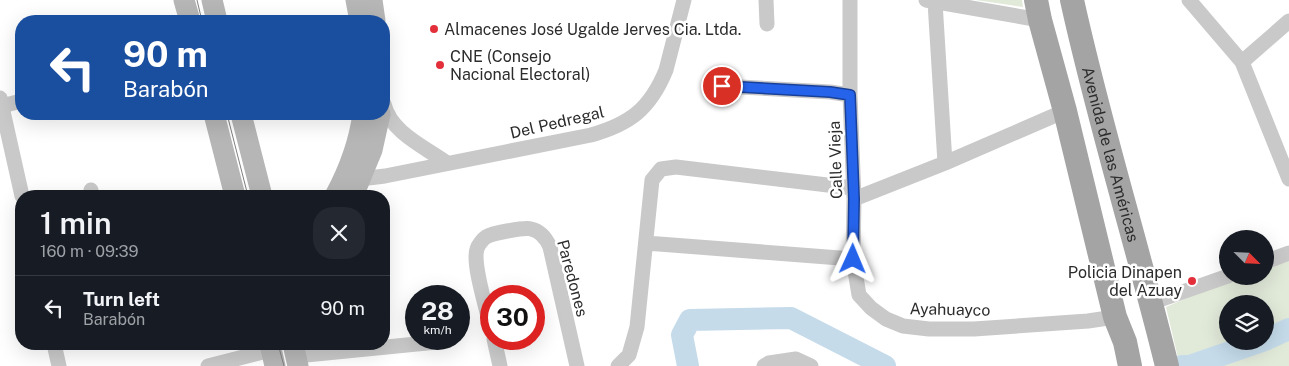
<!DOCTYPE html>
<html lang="en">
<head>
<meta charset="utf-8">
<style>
	body { margin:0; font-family:"Public Sans",sans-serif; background:#242831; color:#f1f3f6; height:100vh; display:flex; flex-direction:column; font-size:19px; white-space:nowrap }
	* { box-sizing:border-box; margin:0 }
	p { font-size:16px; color:#9ea1a6 }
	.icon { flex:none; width:28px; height:28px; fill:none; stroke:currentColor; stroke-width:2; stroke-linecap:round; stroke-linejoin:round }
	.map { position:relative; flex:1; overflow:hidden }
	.panel { position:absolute; left:15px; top:190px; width:375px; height:160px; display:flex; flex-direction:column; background:#171b24; border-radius:20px; box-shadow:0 5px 20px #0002 }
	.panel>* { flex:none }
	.banner { position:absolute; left:15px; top:15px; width:375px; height:105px; border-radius:20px; box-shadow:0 5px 20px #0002; background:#1a4fa0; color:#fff; overflow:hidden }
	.needle { width:32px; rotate:114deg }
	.tools { position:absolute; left:1219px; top:230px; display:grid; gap:10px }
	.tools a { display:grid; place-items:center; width:55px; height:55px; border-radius:50%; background:#171b24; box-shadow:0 5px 20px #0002; font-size:25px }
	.speed { position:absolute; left:405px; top:285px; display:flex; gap:10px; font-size:25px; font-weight:700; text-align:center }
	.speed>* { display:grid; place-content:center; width:65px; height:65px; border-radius:50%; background:#171b24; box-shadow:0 5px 20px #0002; line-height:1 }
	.speed small { font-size:12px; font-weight:400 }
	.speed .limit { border:8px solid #d22; background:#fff; color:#111 }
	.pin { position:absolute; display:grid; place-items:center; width:42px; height:42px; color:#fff; margin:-21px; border:2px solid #fff; border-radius:50%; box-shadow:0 1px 5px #0007 }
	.me { position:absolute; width:55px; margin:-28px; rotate:1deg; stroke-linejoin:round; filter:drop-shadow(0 0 4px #0008) }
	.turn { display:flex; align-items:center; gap:18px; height:105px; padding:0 25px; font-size:22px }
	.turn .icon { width:65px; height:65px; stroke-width:2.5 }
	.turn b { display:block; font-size:35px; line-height:42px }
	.round { display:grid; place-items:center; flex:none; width:52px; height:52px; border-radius:20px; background:#242831 }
	.head { display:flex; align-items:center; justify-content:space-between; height:85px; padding:0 25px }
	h1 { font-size:30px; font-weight:600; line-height:38px }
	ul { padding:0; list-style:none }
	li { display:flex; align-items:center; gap:15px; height:65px; padding:0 25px; border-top:1px solid #363941 }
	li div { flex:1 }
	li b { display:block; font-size:19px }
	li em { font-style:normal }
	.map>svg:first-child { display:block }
</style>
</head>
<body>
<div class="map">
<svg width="1289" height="366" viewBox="0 0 1289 366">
	<rect width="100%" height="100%" fill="#fff"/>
	<path fill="#e1e9d9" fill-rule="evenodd" d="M 976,0 L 1022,0 L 1023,7 Z
		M 1289,255 L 1289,366 L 1180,366 L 1166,307 L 1238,276 L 1265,276 L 1265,265 ZM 1228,304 L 1265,304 L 1265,341 L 1228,341 Z"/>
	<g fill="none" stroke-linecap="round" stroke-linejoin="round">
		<path stroke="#c5dbea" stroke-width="22" d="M 1265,340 L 1289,329
			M 688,366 L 682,335 L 690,320 L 791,318 L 885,366
			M 1182,366 L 1190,366 L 1262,341"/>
		<path stroke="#c9c9c9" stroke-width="15" d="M 766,0 L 767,24
			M 850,0 L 850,95 L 854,199 L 853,259 L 859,295 L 871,308 L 886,319 L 903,326 L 929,329 L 974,329 L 1088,321 L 1115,317
			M 926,0 L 1040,20
			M 1189,0 L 1242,62 L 1289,179
			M 935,2 L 945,163
			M 1242,62 L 1289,21
			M 722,86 L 830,92 L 850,95
			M 0,98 L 22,196
			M 384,104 C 391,133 425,147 447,163
			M 2,106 L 21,101
			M 351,178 L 360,179 L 385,176 L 591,135 C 630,124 650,109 666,70 L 684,0
			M 91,190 L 92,196
			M 854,199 L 945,163 L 1065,111
			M 646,243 L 853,259
			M 1265,262 L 1289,253
			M 1151,303 L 1228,276
			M 491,328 C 487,310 472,264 477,249 C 478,245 483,239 486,237 C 492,233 525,227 531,229 C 541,231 546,238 550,247 L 577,366
			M 494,339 L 500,366
			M 54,344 L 59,366
			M 296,356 L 447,341
			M 208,366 L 271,350
			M 618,366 L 629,355 L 637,327 L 652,180 L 661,169 L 676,167 L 853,188
			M 764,366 L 769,363 L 796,359 L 811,366"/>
		<path stroke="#b6b6b6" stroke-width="21" d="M 184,0 L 190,21
			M 212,0 L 217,21
			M 356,0 L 360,21
			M 372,0 L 375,21
			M 214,114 L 235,196
			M 241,114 L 262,196
			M 335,196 C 349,170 359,143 363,114
			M 353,196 L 372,150 L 380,114
			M 270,344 L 275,366
			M 293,344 L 298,366"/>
		<g stroke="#a4a4a4" stroke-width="24">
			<path d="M 1036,0 L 1040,20 L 1065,111 L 1115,317 L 1125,342 L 1130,366"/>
			<path id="s1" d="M 1072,0 C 1099,123 1137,244 1167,366"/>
		</g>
		<path stroke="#818181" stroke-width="1" d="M 197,0 L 202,21
			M 227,114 L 248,196
			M 278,344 L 284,366"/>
	</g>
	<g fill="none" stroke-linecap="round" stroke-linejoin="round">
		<defs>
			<path id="route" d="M 722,86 L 830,92 L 850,95 L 854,199 L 853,259"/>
		</defs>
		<use href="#route" stroke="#184099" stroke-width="12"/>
		<use href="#route" stroke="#2563eb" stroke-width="9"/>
	</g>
	<g fill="#e22f39" stroke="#fff" stroke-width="2">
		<circle cx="434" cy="29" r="5"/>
		<circle cx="440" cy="65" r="5"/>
		<circle cx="1192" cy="281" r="5"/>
	</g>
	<g text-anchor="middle" stroke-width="5" stroke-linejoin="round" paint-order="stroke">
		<g font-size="16" fill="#2c2c2c" stroke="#fff" text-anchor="start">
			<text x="444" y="35">Almacenes José Ugalde Jerves Cia. Ltda.</text>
			<text x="450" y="62">CNE (Consejo<tspan x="450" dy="18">Nacional Electoral)</tspan></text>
			<text x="1182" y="278" text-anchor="end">Policia Dinapen<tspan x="1182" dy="18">del Azuay</tspan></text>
		</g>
		<g font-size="16" fill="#2c2c2c" stroke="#fff">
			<text transform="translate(557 122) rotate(-13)" y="6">Del Pedregal</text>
			<text dy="6" stroke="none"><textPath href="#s1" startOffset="159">Avenida de las Américas</textPath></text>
			<text transform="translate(835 160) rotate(-92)" y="6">Calle Vieja</text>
			<text transform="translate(573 278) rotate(75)" y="6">Paredones</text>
			<text transform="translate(950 309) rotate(1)" y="6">Ayahuayco</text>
		</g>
	</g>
</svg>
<div class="tools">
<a><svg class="needle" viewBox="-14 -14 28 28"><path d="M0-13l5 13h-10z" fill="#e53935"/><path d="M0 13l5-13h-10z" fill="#9ea1a6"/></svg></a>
<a><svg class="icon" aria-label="layers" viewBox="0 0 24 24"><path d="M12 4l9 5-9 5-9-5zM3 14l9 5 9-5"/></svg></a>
</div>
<div class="speed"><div>28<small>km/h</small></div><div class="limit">30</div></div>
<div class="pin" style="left:722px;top:86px;background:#d93025"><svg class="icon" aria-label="arrive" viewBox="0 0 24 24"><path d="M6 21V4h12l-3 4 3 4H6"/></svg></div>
<svg class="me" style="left:853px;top:259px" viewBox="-20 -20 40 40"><path d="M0-17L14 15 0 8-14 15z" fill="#2563eb" stroke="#fff" stroke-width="4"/></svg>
<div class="banner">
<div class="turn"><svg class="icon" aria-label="left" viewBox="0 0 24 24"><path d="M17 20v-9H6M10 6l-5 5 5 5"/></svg><div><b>90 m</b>Barabón</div></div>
</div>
<section class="panel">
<div class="head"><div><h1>1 min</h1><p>160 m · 09:39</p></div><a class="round"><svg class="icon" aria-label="close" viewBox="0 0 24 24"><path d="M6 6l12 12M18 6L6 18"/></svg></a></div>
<ul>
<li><svg class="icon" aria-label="left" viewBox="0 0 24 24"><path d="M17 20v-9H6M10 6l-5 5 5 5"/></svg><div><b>Turn left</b><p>Barabón</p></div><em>90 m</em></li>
</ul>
</section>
</div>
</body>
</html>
